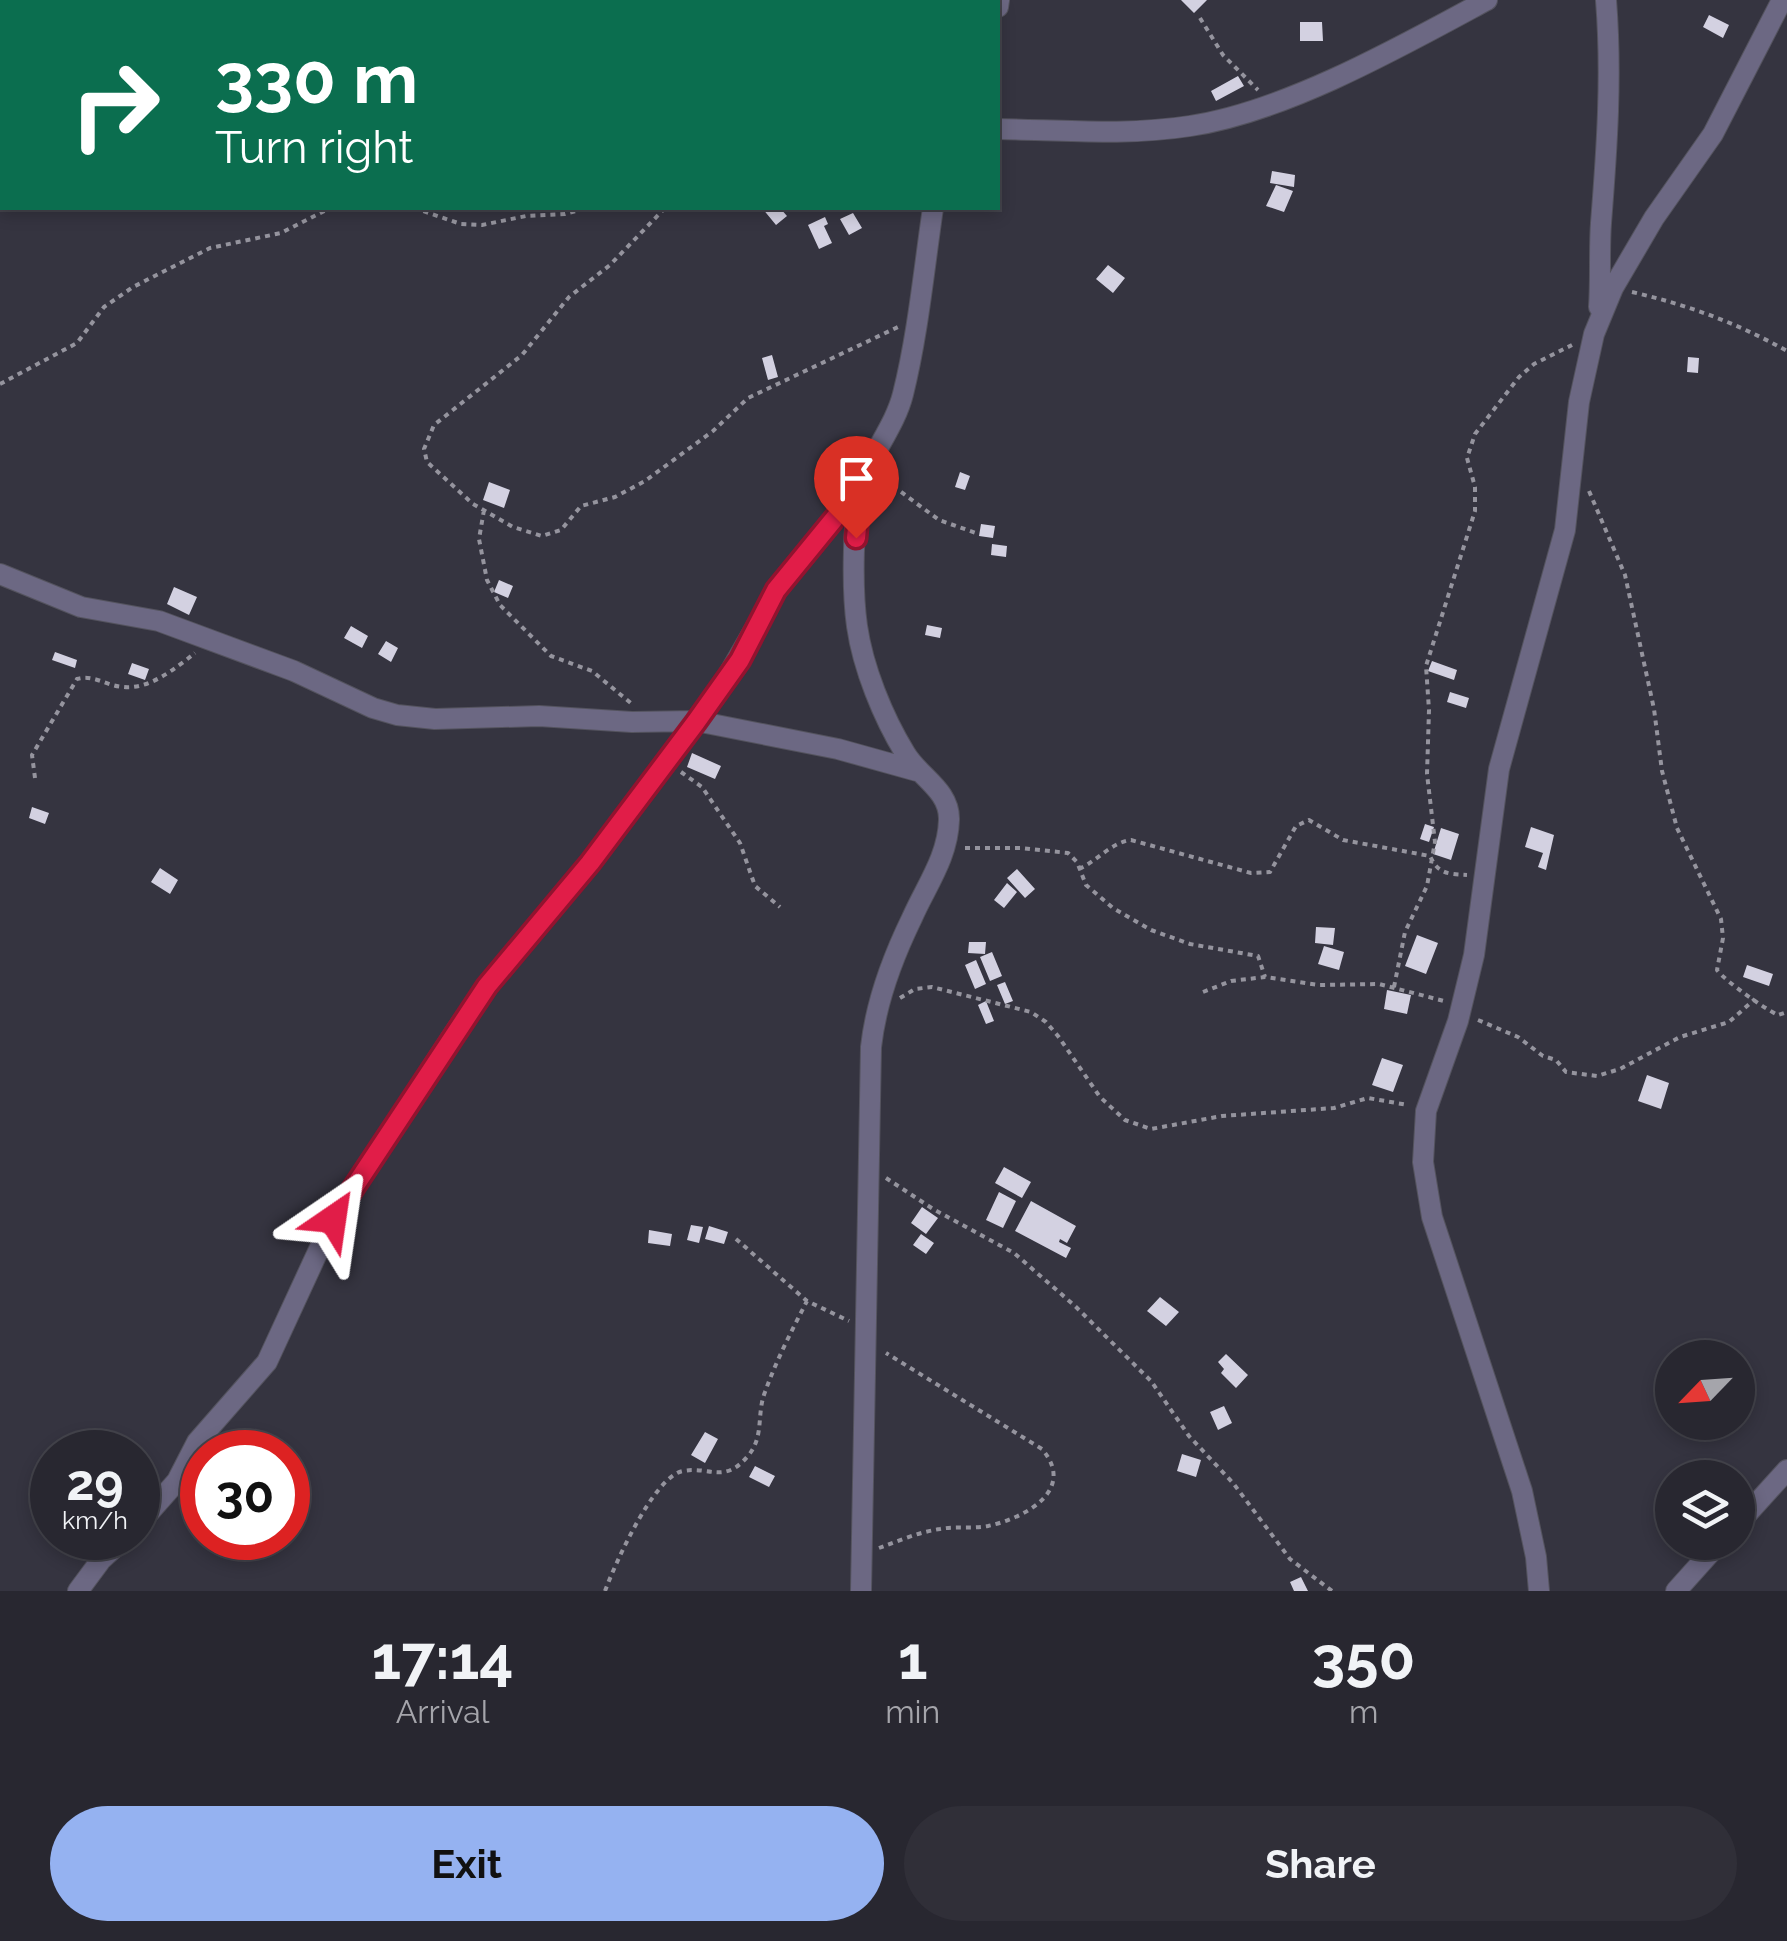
<!DOCTYPE html>
<html lang="en">
<head>
<meta charset="utf-8">
<style>
	body { margin:0; font-family:Raleway,sans-serif; background:#302f38; color:#f1f3f6; height:100vh; display:flex; flex-direction:column; font-size:38px; white-space:nowrap }
	* { box-sizing:border-box; margin:0 }
	p { font-size:32px; color:#a5a5ab }
	.icon { flex:none; width:55px; height:55px; fill:none; stroke:currentColor; stroke-width:2; stroke-linecap:round; stroke-linejoin:round }
	.map { position:relative; height:1591px; overflow:hidden }
	.details { display:flex; flex-direction:column; background:#282730; flex:1 }
	.details>* { flex:none }
	.top-card { position:absolute; left:0px; top:0px; width:1000px; height:210px; box-shadow:0 5px 15px #0003,0 0 0 2px #44444c; background:#0b6e4f; color:#fff; overflow:hidden }
	.needle { width:65px; rotate:245deg }
	.fabs { position:absolute; left:1655px; top:1340px; display:grid; gap:20px }
	.fabs a { display:grid; place-items:center; width:100px; height:100px; border-radius:50%; background:#282730; box-shadow:0 5px 15px #0003,0 0 0 2px #44444c; font-size:50px }
	.speed { position:absolute; left:30px; top:1430px; display:flex; gap:20px; font-size:50px; font-weight:700; text-align:center }
	.speed>* { display:grid; place-content:center; width:130px; height:130px; border-radius:50%; background:#282730; box-shadow:0 5px 15px #0003,0 0 0 2px #44444c; line-height:1 }
	.speed small { font-size:25px; font-weight:400 }
	.speed .limit { border:15px solid #d22; background:#fff; color:#111 }
	.pin { position:absolute; display:grid; place-items:center; width:85px; height:85px; color:#fff; margin:-102px -42px; border-radius:50% 50% 50% 0; rotate:-45deg; box-shadow:0 0 10px #0007 }
	.pin .icon { rotate:45deg }
	.me { position:absolute; width:110px; margin:-55px; rotate:32deg; stroke-linejoin:round; filter:drop-shadow(0 0 8px #0008) }
	.turn { display:flex; align-items:center; gap:35px; height:210px; padding:0 50px; font-size:45px }
	.turn .icon { width:130px; height:130px; stroke-width:2.5 }
	.turn b { display:block; font-size:70px; line-height:85px }
	.eta { display:flex; justify-content:space-evenly; align-items:center; height:170px; text-align:center }
	.eta b { font-size:60px; font-weight:700; line-height:70px }
	.cta { display:flex; gap:20px; margin-top:auto; padding:20px 50px }
	.cta a { flex:1; height:115px; border-radius:60px; background:#95b2f1; color:#111; font-size:40px; font-weight:700; line-height:115px; text-align:center }
	.cta a+a { background:#302f38; color:#f1f3f6 }
	.map>svg:first-child { display:block }
</style>
</head>
<body>
<div class="map">
<svg width="1787" height="1591" viewBox="0 0 1787 1591">
	<rect width="100%" height="100%" fill="#353440"/>
	<path fill="#d3d1e1" d="M 1181,0 L 1207,0 L 1194,13 Z
		M 1709,15 L 1729,25 L 1723,38 L 1703,27 Z
		M 1300,22 L 1322,22 L 1323,41 L 1300,41 Z
		M 1238,76 L 1244,86 L 1216,101 L 1211,91 Z
		M 1272,171 L 1295,175 L 1294,187 L 1270,183 Z
		M 1276,185 L 1293,191 L 1284,212 L 1266,206 Z
		M 762,208 L 780,208 L 787,216 L 776,225 Z
		M 853,213 L 862,228 L 849,235 L 840,219 Z
		M 825,217 L 828,224 L 824,226 L 832,243 L 819,249 L 808,225 Z
		M 1108,265 L 1125,278 L 1113,293 L 1096,279 Z
		M 772,355 L 778,377 L 768,380 L 762,358 Z
		M 1688,357 L 1699,358 L 1698,373 L 1687,372 Z
		M 960,472 L 970,476 L 965,490 L 955,487 Z
		M 489,482 L 510,490 L 504,508 L 483,500 Z
		M 981,524 L 995,526 L 993,538 L 979,536 Z
		M 992,544 L 1007,546 L 1006,557 L 991,555 Z
		M 499,580 L 513,586 L 508,598 L 494,592 Z
		M 174,587 L 197,597 L 189,615 L 167,604 Z
		M 927,625 L 942,628 L 940,638 L 925,635 Z
		M 351,626 L 368,636 L 362,648 L 344,638 Z
		M 386,641 L 398,648 L 391,662 L 378,654 Z
		M 55,652 L 77,660 L 75,668 L 52,660 Z
		M 1432,661 L 1457,670 L 1454,680 L 1428,671 Z
		M 132,663 L 149,669 L 145,680 L 128,674 Z
		M 1450,692 L 1469,698 L 1466,708 L 1447,702 Z
		M 692,753 L 721,766 L 715,779 L 687,767 Z
		M 32,807 L 49,813 L 45,824 L 29,818 Z
		M 1425,824 L 1434,827 L 1429,842 L 1420,839 Z
		M 1531,827 L 1554,835 L 1546,870 L 1538,867 L 1543,853 L 1525,847 Z
		M 1441,828 L 1459,834 L 1451,860 L 1433,854 Z
		M 160,868 L 178,880 L 170,894 L 151,882 Z
		M 1017,869 L 1035,889 L 1025,898 L 1007,878 Z
		M 1007,883 L 1017,892 L 1004,908 L 994,900 Z
		M 1316,927 L 1335,928 L 1333,945 L 1315,943 Z
		M 1417,935 L 1438,943 L 1426,974 L 1405,966 Z
		M 969,942 L 986,942 L 985,954 L 968,953 Z
		M 1324,946 L 1344,952 L 1339,970 L 1318,964 Z
		M 992,952 L 1002,976 L 990,981 L 980,957 Z
		M 976,960 L 986,984 L 975,989 L 965,965 Z
		M 1747,965 L 1773,974 L 1769,986 L 1743,977 Z
		M 1005,982 L 1013,1001 L 1005,1004 L 997,985 Z
		M 1387,990 L 1411,995 L 1407,1014 L 1384,1009 Z
		M 986,1001 L 994,1021 L 986,1024 L 978,1005 Z
		M 1382,1058 L 1403,1065 L 1393,1092 L 1372,1085 Z
		M 1647,1075 L 1669,1083 L 1661,1109 L 1638,1101 Z
		M 1004,1167 L 1031,1182 L 1022,1198 L 995,1183 Z
		M 999,1192 L 1016,1201 L 1003,1228 L 986,1220 Z
		M 1031,1201 L 1076,1226 L 1067,1243 L 1060,1239 L 1059,1242 L 1071,1248 L 1066,1258 L 1015,1231 Z
		M 922,1207 L 938,1218 L 926,1234 L 911,1223 Z
		M 691,1225 L 703,1227 L 699,1243 L 687,1240 Z
		M 709,1226 L 728,1232 L 724,1244 L 705,1239 Z
		M 649,1230 L 672,1234 L 670,1246 L 648,1243 Z
		M 921,1234 L 934,1243 L 926,1254 L 913,1245 Z
		M 1160,1297 L 1179,1312 L 1166,1326 L 1147,1311 Z
		M 1226,1354 L 1248,1375 L 1236,1388 L 1221,1373 L 1224,1369 L 1218,1362 Z
		M 1224,1406 L 1232,1423 L 1218,1430 L 1210,1412 Z
		M 705,1432 L 718,1439 L 705,1463 L 691,1455 Z
		M 1182,1454 L 1201,1460 L 1196,1477 L 1177,1471 Z
		M 755,1466 L 775,1476 L 769,1487 L 749,1477 Z
		M 1301,1577 L 1308,1591 L 1294,1591 L 1290,1582 Z"/>
	<g fill="none" stroke-linecap="round" stroke-linejoin="round">
		<defs>
			<path id="minor" d="M 998,7 L 999,0
				M 998,129 C 1061,130 1127,136 1190,126 C 1285,112 1402,46 1487,0
				M 1599,307 C 1601,279 1599,251 1601,223 C 1607,148 1612,75 1606,0
				M 0,574 L 81,607 L 159,621 L 294,671 L 373,708 L 397,715 L 435,719 L 539,716 L 632,722 L 696,721 L 838,749 L 917,771
				M 1738,1524 L 1787,1470
				M 138,1525 L 177,1481 L 197,1442 L 267,1362 L 333,1219 L 457,1029 L 487,986 L 590,863 L 719,691 L 777,590 L 860,488
				M 78,1591 L 101,1560 L 125,1538
				M 861,1591 L 871,1047 C 876,1002 892,959 912,918 C 926,886 948,857 949,820 C 950,790 919,777 905,753 C 883,717 863,668 857,626 C 852,591 852,516 862,483 C 872,452 895,426 903,394 C 918,334 924,269 933,208
				M 1539,1591 L 1536,1557 L 1522,1491 L 1432,1217 L 1423,1162 L 1426,1111 L 1458,1021 L 1474,955 L 1499,769 L 1565,530 L 1579,402 L 1594,334 L 1613,288 L 1654,218 L 1713,134 L 1782,0
				M 1676,1591 L 1720,1542"/>
		</defs>
		<use href="#minor" stroke="#54535e" stroke-width="22"/>
		<path stroke="#95949e" stroke-width="4" stroke-dasharray="5 5" stroke-linecap="butt" d="M 825,2 L 827,0
			M 1200,18 L 1223,55 L 1258,90
			M 414,208 L 461,224 L 482,225 L 526,216 L 565,214 L 587,208
			M 665,208 L 610,265 L 569,297 L 522,355 L 434,425 L 424,449 L 427,462 L 473,504 L 513,527 L 542,536 L 561,530 L 581,506 L 615,497 L 645,481 L 713,431 L 748,398 L 898,327
			M 1632,292 C 1688,305 1737,323 1787,351
			M 0,384 L 77,343 L 104,307 L 133,287 L 210,248 L 281,233 L 330,208
			M 885,480 L 939,520 L 976,533
			M 1589,491 L 1625,575 L 1654,709 L 1662,771 L 1677,828 L 1721,919 L 1723,938 L 1717,970 C 1725,981 1765,1009 1778,1015 L 1787,1012
			M 484,510 L 479,539 L 487,580 L 500,605 L 551,656 L 592,671 L 632,704
			M 681,772 L 702,787 L 740,843 L 755,886 L 780,907
			M 35,778 L 32,755 L 77,679 C 93,674 107,686 123,687 C 149,690 176,668 195,653
			M 965,848 L 1021,848 L 1068,853 L 1077,862 L 1086,885 L 1113,908 L 1151,930 L 1190,944 L 1258,956 L 1265,977
			M 1079,869 C 1097,861 1112,842 1131,840 L 1251,873 L 1270,872 L 1296,826 L 1309,820 L 1343,840 L 1430,856 C 1438,874 1448,874 1467,875
			M 1394,987 L 1405,932 L 1427,886 L 1435,842 L 1427,774 L 1429,710 L 1426,666 L 1475,511 L 1475,487 L 1467,458 L 1475,434 L 1519,377 L 1534,364 L 1572,345
			M 1203,992 L 1231,981 L 1265,977 L 1319,985 L 1379,984 L 1444,1001
			M 900,998 L 915,989 L 932,987 L 1031,1012 L 1046,1022 L 1058,1036 L 1100,1097 L 1125,1120 L 1151,1129 L 1222,1116 L 1334,1108 L 1368,1098 L 1408,1105
			M 1478,1020 L 1518,1037 L 1543,1056 L 1556,1060 L 1566,1072 L 1597,1076 L 1620,1069 L 1680,1037 L 1729,1022 L 1755,999
			M 886,1178 L 933,1209 L 1014,1253 L 1075,1306 L 1151,1381 L 1189,1436 L 1233,1483 L 1290,1559 L 1332,1591
			M 736,1239 L 807,1301 L 849,1321
			M 879,1548 C 898,1541 919,1532 940,1529 C 955,1526 972,1529 988,1526 C 1025,1518 1077,1490 1042,1449 L 886,1353
			M 605,1591 C 615,1564 654,1476 683,1471 C 709,1466 724,1484 747,1457 C 765,1437 756,1415 765,1392 C 776,1361 792,1330 807,1301"/>
		<use href="#minor" stroke="#6c6883" stroke-width="20"/>
	</g>
	<g fill="none" stroke-linecap="round" stroke-linejoin="round">
		<defs>
			<path id="route" d="M 333,1219 L 487,986 L 590,863 L 696,722 L 740,660 L 776,590 L 861,486 L 856,538"/>
		</defs>
		<use href="#route" stroke="#92132f" stroke-width="25"/>
		<use href="#route" stroke="#e11d48" stroke-width="18"/>
	</g>
</svg>
<div class="fabs">
<a><svg class="needle" viewBox="-14 -14 28 28"><path d="M0-13l5 13h-10z" fill="#e53935"/><path d="M0 13l5-13h-10z" fill="#a5a5ab"/></svg></a>
<a><svg class="icon" aria-label="layers" viewBox="0 0 24 24"><path d="M12 4l9 5-9 5-9-5zM3 14l9 5 9-5"/></svg></a>
</div>
<div class="speed"><div>29<small>km/h</small></div><div class="limit">30</div></div>
<div class="pin" style="left:856px;top:538px;background:#d93025"><svg class="icon" aria-label="arrive" viewBox="0 0 24 24"><path d="M6 21V4h12l-3 4 3 4H6"/></svg></div>
<svg class="me" style="left:333px;top:1219px" viewBox="-20 -20 40 40"><path d="M0-17L14 15 0 8-14 15z" fill="#e11d48" stroke="#fff" stroke-width="4"/></svg>
<div class="top-card">
<div class="turn"><svg class="icon" aria-label="right" viewBox="0 0 24 24"><path d="M7 20v-9h11M14 6l5 5-5 5"/></svg><div><b>330 m</b>Turn right</div></div>
</div>
</div>
<section class="details">
<div class="eta">
<div><b>17:14</b><p>Arrival</p></div>
<div><b>1</b><p>min</p></div>
<div><b>350</b><p>m</p></div>
</div>
<div class="cta"><a>Exit</a><a>Share</a></div>
</section>
</body>
</html>
